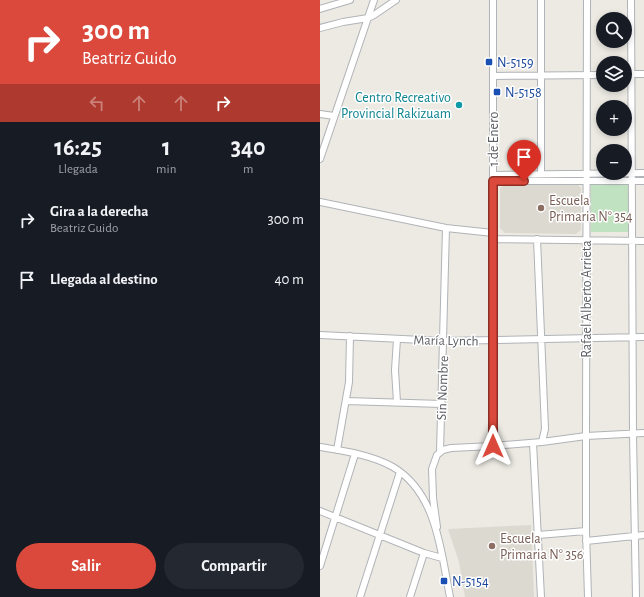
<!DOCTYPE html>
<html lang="es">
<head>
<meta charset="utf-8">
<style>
	body { margin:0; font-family:"Alegreya Sans",sans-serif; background:#242831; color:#f1f3f6; height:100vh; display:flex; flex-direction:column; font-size:15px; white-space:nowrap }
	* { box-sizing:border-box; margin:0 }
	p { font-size:13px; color:#9ea1a6 }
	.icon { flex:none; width:22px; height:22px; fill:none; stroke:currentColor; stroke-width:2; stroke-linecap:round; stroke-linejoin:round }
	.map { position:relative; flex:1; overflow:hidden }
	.drawer { display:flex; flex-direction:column; background:#171b24; width:320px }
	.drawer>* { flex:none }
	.top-card { background:#da493b; color:#fff; overflow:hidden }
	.fabs { position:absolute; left:276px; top:12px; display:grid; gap:8px }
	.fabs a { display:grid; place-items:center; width:36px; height:36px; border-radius:50%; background:#171b24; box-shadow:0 2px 6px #0003; font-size:20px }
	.pin { position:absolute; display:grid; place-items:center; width:34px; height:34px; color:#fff; margin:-41px -17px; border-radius:50% 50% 50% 0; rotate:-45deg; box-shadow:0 0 4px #0007 }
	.pin .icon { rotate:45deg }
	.me { position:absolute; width:44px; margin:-22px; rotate:0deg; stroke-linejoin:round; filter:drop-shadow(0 0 3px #0008) }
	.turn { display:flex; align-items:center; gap:14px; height:84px; padding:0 16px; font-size:18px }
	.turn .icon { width:52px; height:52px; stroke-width:2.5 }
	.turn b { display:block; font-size:28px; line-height:34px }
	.lanes { display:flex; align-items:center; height:38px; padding:0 16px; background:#0003; justify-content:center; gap:20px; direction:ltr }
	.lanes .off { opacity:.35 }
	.eta { display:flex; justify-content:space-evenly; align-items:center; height:68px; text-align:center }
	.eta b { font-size:24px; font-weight:600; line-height:28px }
	.action { display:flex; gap:8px; margin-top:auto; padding:8px 16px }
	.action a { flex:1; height:46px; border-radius:24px; background:#da493b; color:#fff; font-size:16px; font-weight:600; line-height:46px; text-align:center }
	.action a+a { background:#242831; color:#f1f3f6 }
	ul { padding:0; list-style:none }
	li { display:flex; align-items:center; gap:12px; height:60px; padding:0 16px }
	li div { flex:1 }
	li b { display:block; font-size:15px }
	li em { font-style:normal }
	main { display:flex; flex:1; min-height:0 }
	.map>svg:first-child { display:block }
</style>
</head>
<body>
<main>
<section class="drawer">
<div class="top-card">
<div class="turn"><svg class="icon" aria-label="right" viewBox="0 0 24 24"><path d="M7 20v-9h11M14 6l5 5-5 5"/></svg><div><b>300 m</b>Beatriz Guido</div></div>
<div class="lanes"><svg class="icon off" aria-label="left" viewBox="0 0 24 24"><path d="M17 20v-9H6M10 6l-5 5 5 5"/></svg><svg class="icon off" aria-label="ahead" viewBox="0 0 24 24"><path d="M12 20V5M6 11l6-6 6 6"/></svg><svg class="icon off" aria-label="ahead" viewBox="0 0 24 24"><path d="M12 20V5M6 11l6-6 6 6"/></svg><svg class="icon" aria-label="right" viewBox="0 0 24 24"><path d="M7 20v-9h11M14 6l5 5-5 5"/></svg></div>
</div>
<div class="eta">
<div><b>16:25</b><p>Llegada</p></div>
<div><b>1</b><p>min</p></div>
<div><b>340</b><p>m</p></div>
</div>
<ul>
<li><svg class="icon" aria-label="right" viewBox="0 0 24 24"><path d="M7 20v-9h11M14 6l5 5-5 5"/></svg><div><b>Gira a la derecha</b><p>Beatriz Guido</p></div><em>300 m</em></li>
<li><svg class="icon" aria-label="arrive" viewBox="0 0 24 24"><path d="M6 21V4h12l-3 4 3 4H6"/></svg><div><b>Llegada al destino</b></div><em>40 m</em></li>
</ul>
<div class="action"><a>Salir</a><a>Compartir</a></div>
</section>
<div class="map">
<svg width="324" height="597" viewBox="0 0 324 597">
	<rect width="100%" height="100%" fill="#eceae3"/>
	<path fill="#dcd9d1" d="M 257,184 L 261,188 L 261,230 L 256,234 L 185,233 L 180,228 L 180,188 L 185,185 Z
		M 211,525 L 214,597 L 145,597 L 139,562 L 128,529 Z"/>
	<path fill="#c1e2c1" d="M 271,182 L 308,182 L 308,232 L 271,232 Z"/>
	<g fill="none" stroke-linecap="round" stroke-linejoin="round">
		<defs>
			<path id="street" d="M 173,0 L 173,446
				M 221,0 L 221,174
				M 267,0 L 266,436 L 266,531 L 268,597
				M 311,0 L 313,434 L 316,597
				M 0,9 L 30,0
				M 0,28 L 23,22 L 48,18 L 54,15 L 76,0
				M 305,74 L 324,74
				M 173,76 L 283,75
				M 0,114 L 14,116
				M 0,159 L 54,0
				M 173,175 L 324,173
				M 173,181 L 324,181
				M 0,202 L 126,228 L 173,233
				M 173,239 L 324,241
				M 217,239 L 225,429 L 222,442
				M 0,335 L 123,341 L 324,337
				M 77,339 L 75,370 L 77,402
				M 26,401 L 122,404
				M 213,443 L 221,597
				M 0,447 C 24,451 52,455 73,467 C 117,493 121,552 130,597
				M 17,450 L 29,382 L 30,336
				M 120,452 L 126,228
				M 0,511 L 104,553 L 122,558
				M 117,527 L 113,498 L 112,469 L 117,455 L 123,450 L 131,448 L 173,446 L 222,442 L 266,436 L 324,433
				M 218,535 L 266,531
				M 266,541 L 324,535
				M 0,566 L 35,454
				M 40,597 L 80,472
				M 90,597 L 104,553"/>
		</defs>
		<use href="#street" stroke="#b0b3b7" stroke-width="8"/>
		<use href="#street" stroke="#fff" stroke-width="6"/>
	</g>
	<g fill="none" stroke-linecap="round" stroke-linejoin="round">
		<defs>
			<path id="route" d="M 173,446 L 173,181 L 204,181"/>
		</defs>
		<use href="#route" stroke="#8e2f26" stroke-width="10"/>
		<use href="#route" stroke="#da493b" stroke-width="7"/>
	</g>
	<g fill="#1a4fb4" stroke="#fff" stroke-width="1.5">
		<rect x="165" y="58" width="8" height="8" rx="2"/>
		<rect x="173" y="88" width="8" height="8" rx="2"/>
		<rect x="120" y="577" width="8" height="8" rx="2"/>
	</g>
	<circle fill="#0f9aa8" stroke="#fff" stroke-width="1.5" cx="139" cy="105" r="4"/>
	<g fill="#8d6e63" stroke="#fff" stroke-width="1.5">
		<circle cx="221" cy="208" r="4"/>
		<circle cx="172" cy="546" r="4"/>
	</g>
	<g text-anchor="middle" stroke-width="3" stroke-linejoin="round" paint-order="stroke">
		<g font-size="14" fill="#164399" stroke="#fff" text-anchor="start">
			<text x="177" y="67">N-5159</text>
			<text x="185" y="97">N-5158</text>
			<text x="132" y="586">N-5154</text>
		</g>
		<g font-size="14" fill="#0d838f" stroke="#fff" text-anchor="end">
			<text x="131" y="102">Centro Recreativo<tspan x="131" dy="16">Provincial Rakizuam</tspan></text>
		</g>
		<g font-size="14" fill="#5b5e62" stroke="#fff">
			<text transform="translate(173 139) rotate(-90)" y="5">1 de Enero</text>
			<text transform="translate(266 299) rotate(-90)" y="5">Rafael Alberto Arrieta</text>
			<text transform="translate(126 340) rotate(1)" y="5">María Lynch</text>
			<text transform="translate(122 388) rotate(-88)" y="5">Sin Nombre</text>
		</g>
		<g font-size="14" fill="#785e54" stroke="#fff" text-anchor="start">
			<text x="229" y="205">Escuela<tspan x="229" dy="16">Primaria N° 354</tspan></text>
			<text x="180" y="543">Escuela<tspan x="180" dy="16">Primaria N° 356</tspan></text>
		</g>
	</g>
</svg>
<div class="fabs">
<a><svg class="icon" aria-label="search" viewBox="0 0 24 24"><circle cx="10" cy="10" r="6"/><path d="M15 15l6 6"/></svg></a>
<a><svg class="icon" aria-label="layers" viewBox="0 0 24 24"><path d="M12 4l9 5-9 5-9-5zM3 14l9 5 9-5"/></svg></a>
<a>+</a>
<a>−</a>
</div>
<div class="pin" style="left:204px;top:181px;background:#d93025"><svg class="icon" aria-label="arrive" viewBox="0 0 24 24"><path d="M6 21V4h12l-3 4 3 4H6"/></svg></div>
<svg class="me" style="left:173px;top:446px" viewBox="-20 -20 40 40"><path d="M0-17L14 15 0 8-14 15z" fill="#da493b" stroke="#fff" stroke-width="4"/></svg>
</div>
</main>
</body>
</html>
